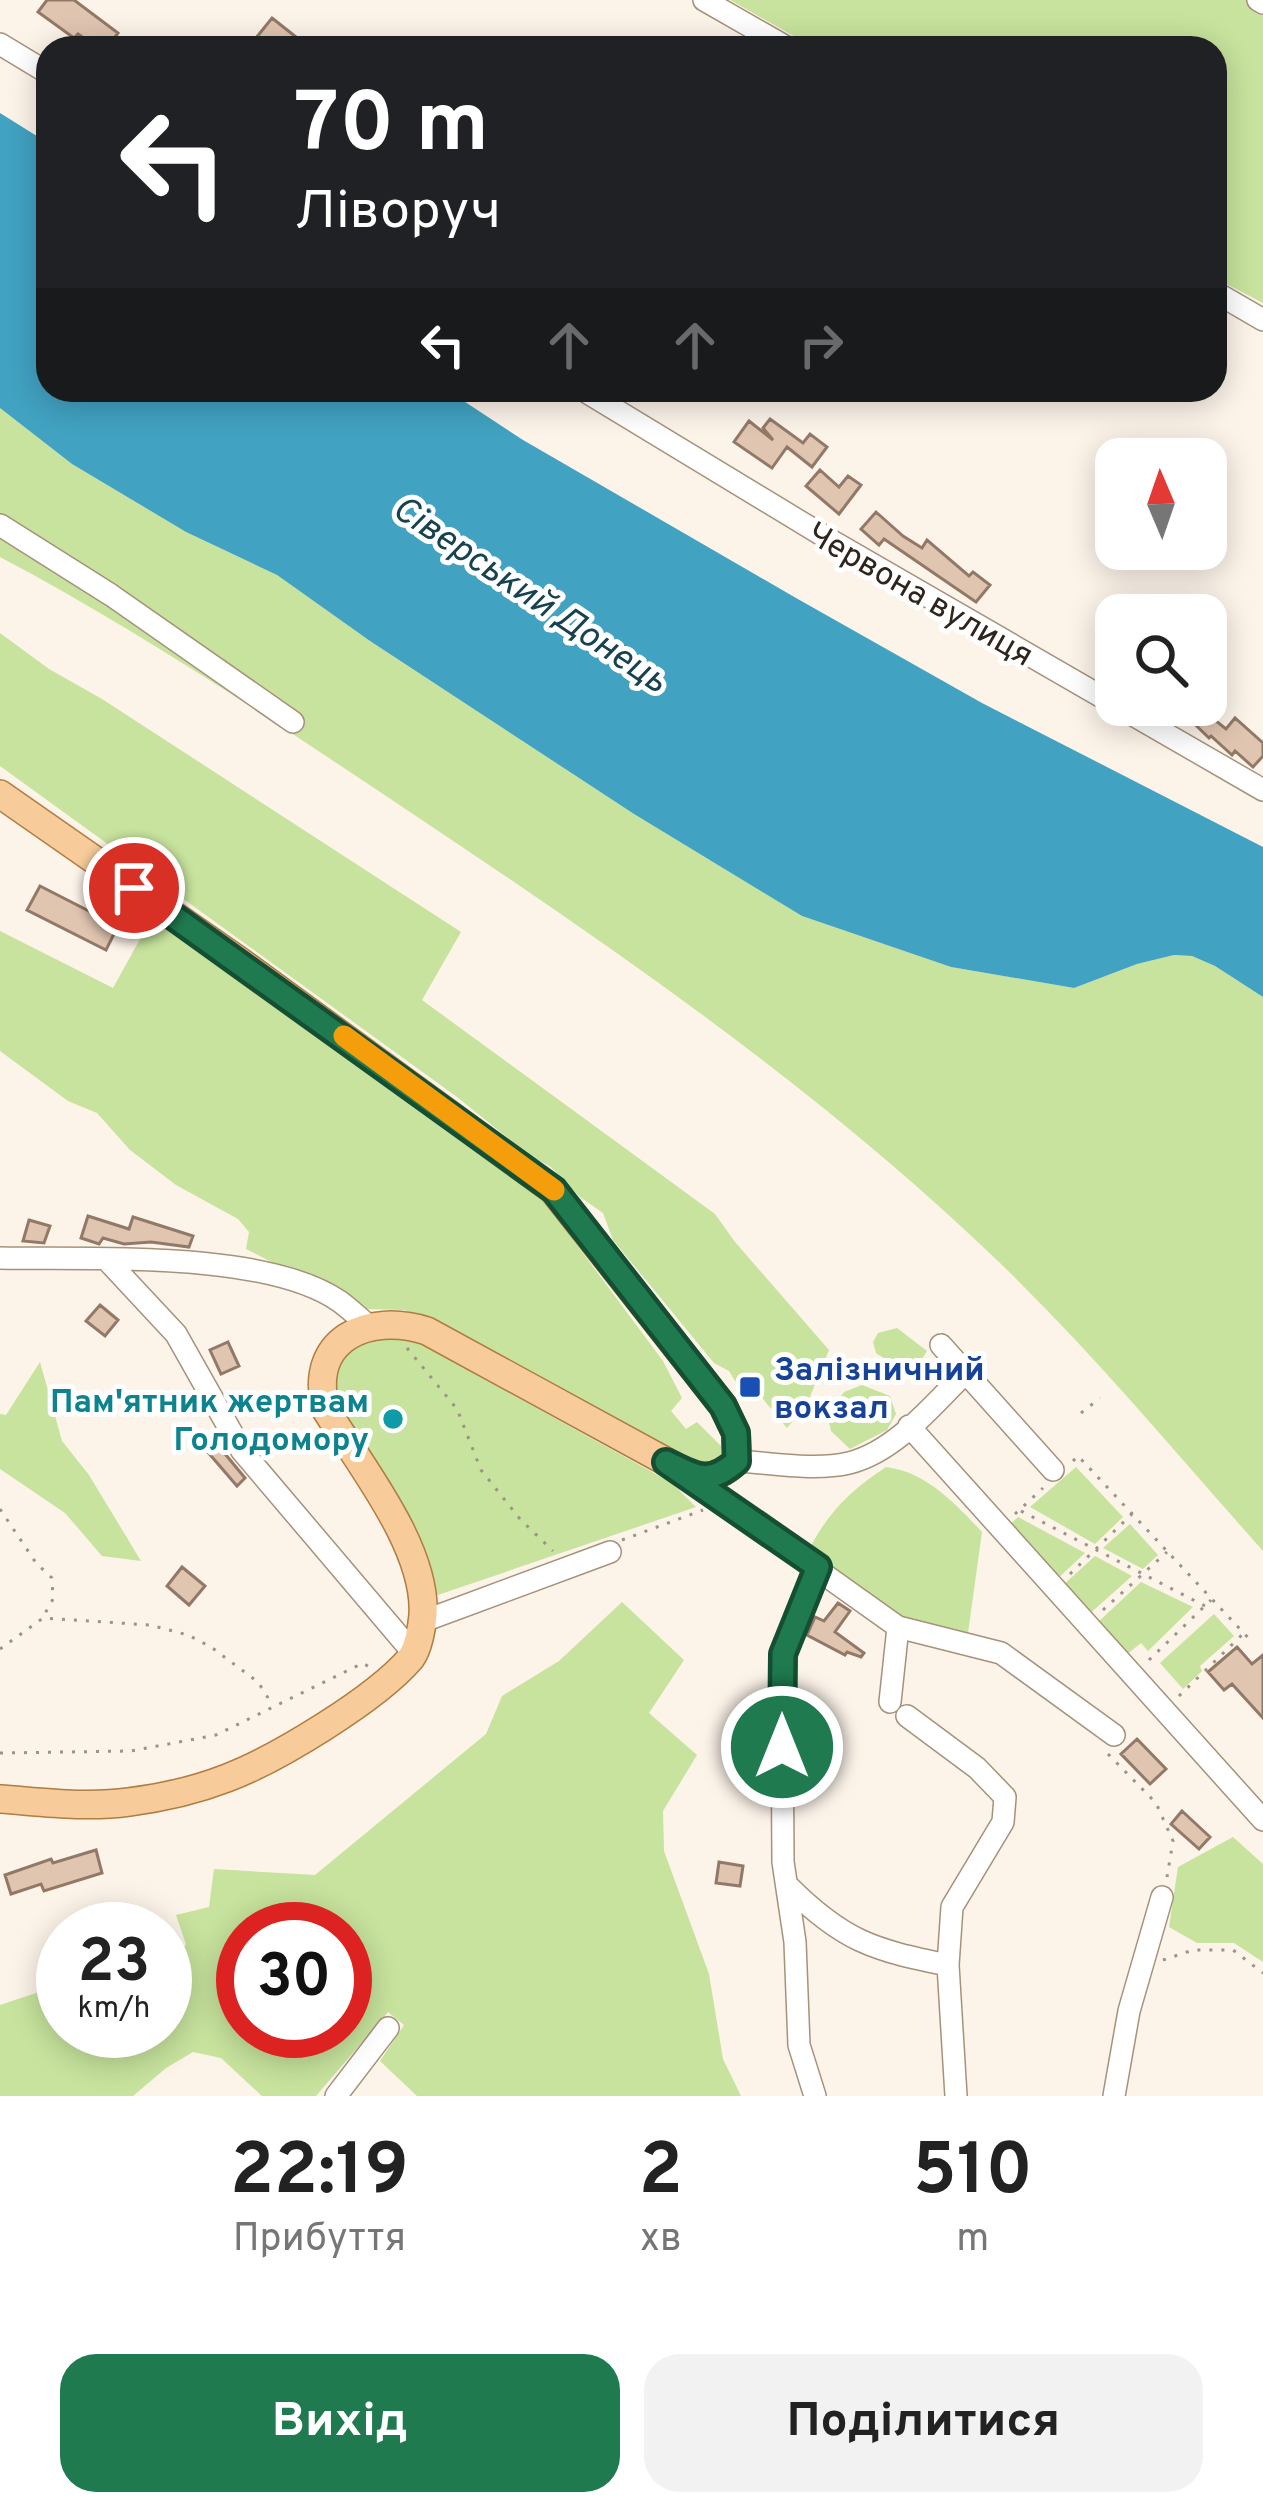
<!DOCTYPE html>
<html lang="uk">
<head>
<meta charset="utf-8">
<style>
	body { margin:0; font-family:Overpass,sans-serif; background:#f2f2f2; color:#222; height:100vh; display:flex; flex-direction:column; font-size:45px; white-space:nowrap }
	* { box-sizing:border-box; margin:0 }
	p { font-size:39px; color:#767676 }
	.icon { flex:none; width:66px; height:66px; fill:none; stroke:currentColor; stroke-width:2; stroke-linecap:round; stroke-linejoin:round }
	.map { position:relative; height:2096px; overflow:hidden }
	.side { display:flex; flex-direction:column; background:#fff; flex:1 }
	.side>* { flex:none }
	.top-card { position:absolute; left:36px; top:36px; width:1191px; height:366px; border-radius:36px; box-shadow:0 6px 30px #0003; background:#202124; color:#fff; overflow:hidden }
	.needle { width:78px; rotate:358deg }
	.controls { position:absolute; left:1095px; top:438px; display:grid; gap:24px }
	.controls a { display:grid; place-items:center; width:132px; height:132px; border-radius:24px; background:#fff; box-shadow:0 6px 30px #0003; font-size:60px }
	.speed { position:absolute; left:36px; top:1902px; display:flex; gap:24px; font-size:60px; font-weight:700; text-align:center }
	.speed>* { display:grid; place-content:center; width:156px; height:156px; border-radius:50%; background:#fff; box-shadow:0 6px 30px #0003; line-height:1 }
	.speed small { font-size:30px; font-weight:400 }
	.speed .limit { border:18px solid #d22; background:#fff; color:#111 }
	.pin { position:absolute; display:grid; place-items:center; width:102px; height:102px; color:#fff; margin:-51px; border:6px solid #fff; border-radius:50%; box-shadow:0 3px 12px #0007 }
	.me { position:absolute; width:132px; margin:-66px; rotate:0deg; stroke-linejoin:round; filter:drop-shadow(0 0 9px #0008) }
	.turn { display:flex; align-items:center; gap:42px; height:252px; padding:0 60px; font-size:54px }
	.turn .icon { width:156px; height:156px; stroke-width:2.5 }
	.turn b { display:block; font-size:84px; line-height:102px }
	.lanes { display:flex; align-items:center; height:114px; padding:0 60px; background:#0003; justify-content:center; gap:60px; direction:ltr }
	.lanes .off { opacity:.35 }
	.eta { display:flex; justify-content:space-evenly; align-items:center; height:204px; text-align:center }
	.eta b { font-size:72px; font-weight:700; line-height:84px }
	.cta { display:flex; gap:24px; margin-top:auto; padding:24px 60px }
	.cta a { flex:1; height:138px; border-radius:36px; background:#1f7a4f; color:#fff; font-size:48px; font-weight:700; line-height:138px; text-align:center }
	.cta a+a { background:#f2f2f2; color:#222 }
	.map>svg:first-child { display:block }
</style>
</head>
<body>
<div class="map">
<svg width="1263" height="2096" viewBox="0 0 1263 2096">
	<rect width="100%" height="100%" fill="#fcf3e9"/>
	<path fill="#c7e39d" fill-rule="evenodd" d="M 730,0 L 1263,0 L 1263,303 L 1215,278 L 1215,48 L 815,48 Z
		M 0,408 L 72,464 L 186,532 L 277,575 L 370,641 L 634,814 L 802,916 L 951,967 L 1074,988 L 1137,964 L 1174,955 L 1192,956 L 1215,966 L 1263,997 L 1263,1551 C 1177,1454 1093,1353 1000,1263 C 827,1095 617,950 416,816 C 281,726 144,633 0,557 Z
		M 0,633 L 49,669 L 102,699 L 461,932 L 422,1000 L 715,1214 L 735,1242 L 829,1350 L 807,1404 L 787,1428 L 759,1394 L 757,1384 L 735,1381 L 729,1371 L 714,1363 L 613,1240 L 603,1213 L 580,1197 L 551,1167 L 529,1155 L 457,1097 L 0,766 Z
		M 155,912 L 542,1198 L 663,1361 L 682,1398 L 671,1411 L 686,1429 L 697,1422 L 725,1450 L 722,1459 L 702,1469 L 425,1318 L 404,1310 L 364,1309 L 246,1249 L 249,1232 L 238,1219 L 176,1185 L 130,1150 L 97,1113 L 68,1101 L 0,1051 L 0,931 L 113,988 Z
		M 897,1328 L 927,1351 L 911,1376 L 876,1353 L 873,1342 L 878,1333 Z
		M 367,1335 L 417,1342 L 672,1483 L 696,1507 L 429,1598 L 344,1429 L 331,1381 L 343,1356 Z
		M 40,1362 L 62,1441 L 89,1475 L 141,1561 L 102,1556 L 65,1513 L 0,1469 L 0,1414 L 6,1415 Z
		M 862,1385 L 890,1396 L 896,1414 L 887,1430 L 850,1449 L 831,1431 L 827,1414 L 844,1392 Z
		M 886,1467 C 926,1472 955,1503 982,1532 L 967,1640 L 921,1621 L 899,1621 L 815,1555 L 812,1544 C 831,1509 853,1489 886,1467 Z
		M 1076,1467 L 1123,1517 L 1095,1544 L 1030,1507 Z
		M 1018,1517 L 1085,1553 L 1054,1582 L 1005,1529 Z
		M 1130,1524 L 1158,1555 L 1143,1569 L 1103,1548 Z
		M 1095,1556 L 1132,1576 L 1086,1617 L 1061,1587 Z
		M 1141,1582 L 1193,1607 L 1148,1651 L 1141,1643 L 1125,1656 L 1095,1625 Z
		M 622,1602 L 684,1660 L 649,1713 L 697,1755 L 663,1811 L 664,1851 L 709,1974 L 723,2059 L 741,2096 L 417,2096 L 380,2061 L 404,2025 L 388,2012 L 316,2096 L 262,2096 L 221,2058 L 193,2052 L 166,2068 L 133,2096 L 0,2096 L 0,2005 L 63,1984 L 63,2031 L 165,2031 L 165,1969 L 173,1967 L 186,1944 L 176,1915 L 209,1907 L 214,1869 L 315,1875 L 486,1734 L 502,1696 L 559,1661 ZM 243,1929 L 345,1929 L 345,2031 L 243,2031 Z
		M 1214,1614 L 1234,1636 L 1200,1666 L 1202,1671 L 1183,1689 L 1160,1663 Z
		M 1233,1837 L 1263,1864 L 1263,1962 L 1234,1943 L 1197,1943 L 1169,1927 L 1178,1867 Z"/>
	<path fill="#41a2c1" d="M 0,113 L 48,143 L 48,390 L 447,390 L 523,440 L 796,598 L 982,703 L 1263,847 L 1263,997 L 1215,966 L 1192,956 L 1174,955 L 1137,964 L 1074,988 L 951,967 L 802,916 L 634,814 L 370,641 L 277,575 L 186,532 L 72,464 L 0,408 Z"/>
	<path fill="#e0c5b1" stroke="#927967" stroke-width="3" d="M 47,0 L 74,0 L 118,33 L 107,48 L 98,48 L 78,34 L 74,38 L 38,12 Z
		M 272,18 L 296,37 L 287,48 L 248,48 Z
		M 770,419 L 803,443 L 810,434 L 827,447 L 812,467 L 787,447 L 772,468 L 734,442 L 749,421 L 773,440 L 763,428 Z
		M 820,470 L 839,487 L 848,476 L 861,485 L 839,514 L 806,486 Z
		M 876,512 L 903,536 L 922,548 L 927,540 L 969,576 L 973,572 L 990,585 L 976,602 L 884,539 L 879,545 L 861,529 Z
		M 1175,705 L 1196,705 L 1226,729 L 1235,718 L 1263,743 L 1263,756 L 1253,767 L 1235,751 L 1232,755 L 1211,736 L 1209,738 Z
		M 40,886 L 118,926 L 106,950 L 27,910 Z
		M 88,1216 L 129,1229 L 133,1217 L 193,1236 L 189,1247 L 151,1242 L 124,1244 L 103,1238 L 99,1244 L 81,1238 Z
		M 29,1220 L 50,1226 L 44,1243 L 23,1241 Z
		M 100,1305 L 118,1320 L 105,1336 L 86,1321 Z
		M 228,1342 L 239,1366 L 221,1374 L 210,1350 Z
		M 216,1443 L 245,1478 L 237,1486 L 206,1450 Z
		M 182,1567 L 205,1586 L 189,1605 L 167,1586 Z
		M 838,1603 L 850,1611 L 835,1632 L 864,1653 L 861,1657 L 847,1652 L 845,1655 L 807,1635 L 815,1617 L 824,1621 Z
		M 1237,1647 L 1252,1664 L 1263,1655 L 1263,1718 L 1232,1684 L 1224,1690 L 1208,1672 Z
		M 1137,1739 L 1166,1769 L 1150,1784 L 1121,1754 Z
		M 1182,1811 L 1210,1837 L 1199,1849 L 1171,1824 Z
		M 96,1850 L 102,1873 L 44,1891 L 41,1884 L 11,1894 L 5,1875 L 51,1859 L 53,1863 Z
		M 719,1862 L 743,1866 L 740,1886 L 716,1883 Z"/>
	<g fill="none" stroke-linecap="round" stroke-linejoin="round">
		<defs>
			<path id="minor" d="M 704,0 L 788,48
				M 1258,0 L 1263,3
				M 0,44 L 48,73
				M 1215,292 L 1263,320
				M 583,390 L 832,541 L 1263,790
				M 0,525 L 111,595 L 293,722
				M 0,1258 C 91,1260 264,1250 339,1301 C 349,1308 358,1317 368,1325
				M 107,1260 L 176,1334 L 242,1451 L 415,1655
				M 941,1345 L 1053,1470
				M 909,1426 L 1263,1820
				M 737,1461 C 772,1463 814,1471 849,1463 C 895,1452 934,1404 966,1372
				M 686,1476 L 898,1627 L 1001,1653 L 1114,1735
				M 421,1622 L 610,1552
				M 890,1702 L 898,1627
				M 788,1886 C 843,1941 873,1950 948,1965 L 952,1907 L 1003,1822 L 1005,1797 L 977,1768 L 907,1716
				M 948,1965 L 956,2096
				M 336,2096 L 388,2028
				M 815,2096 L 799,2045 L 795,1942 L 783,1862 L 782,1704 L 783,1654 L 818,1567
				M 1114,2096 L 1129,2011 L 1162,1897"/>
			<path id="major" d="M 0,794 L 238,960 L 553,1190 L 723,1406 L 736,1433 L 737,1461 C 720,1476 710,1480 687,1473 L 427,1331 C 368,1312 307,1339 326,1410 C 360,1465 427,1548 423,1615 C 422,1627 418,1649 411,1658 C 376,1699 277,1759 227,1778 C 196,1790 161,1798 129,1802 C 86,1808 42,1802 0,1799"/>
		</defs>
		<use href="#minor" stroke="#a6927b" stroke-width="24"/>
		<use href="#major" stroke="#af7c42" stroke-width="30"/>
		<path stroke="#9b9288" stroke-width="3" stroke-dasharray="3 9" stroke-linecap="butt" d="M 407,1348 L 457,1409 L 481,1470 L 520,1519 L 553,1551
			M 1081,1413 L 1100,1398
			M 1073,1461 L 1078,1456 L 1253,1643
			M 0,1509 L 36,1563 L 52,1578 L 53,1599 L 43,1617
			M 1021,1511 L 1205,1606
			M 1015,1514 L 1043,1488
			M 622,1540 L 703,1510
			M 1070,1574 L 1132,1514
			M 1103,1610 L 1167,1552
			M 0,1649 L 43,1618 L 150,1625 L 188,1635 L 211,1647 L 258,1682 L 272,1704
			M 1149,1660 L 1211,1600
			M 1179,1696 L 1244,1633
			M 0,1753 L 131,1751 L 216,1735 L 363,1663 L 369,1667
			M 1108,1754 L 1156,1803 L 1173,1841 L 1167,1877
			M 1163,1960 L 1193,1950 L 1233,1950 L 1263,1973"/>
		<use href="#minor" stroke="#fff" stroke-width="21"/>
		<use href="#major" stroke="#f8cc9a" stroke-width="27"/>
	</g>
	<g fill="none" stroke-linecap="round" stroke-linejoin="round">
		<defs>
			<path id="route" d="M 134,888 L 554,1190 L 723,1406 L 736,1433 L 737,1461 C 709,1486 697,1477 666,1462 L 818,1567 L 783,1654 L 782,1747"/>
		</defs>
		<use href="#route" stroke="#144f33" stroke-width="30"/>
		<use href="#route" stroke="#1f7a4f" stroke-width="21"/>
		<path stroke="#f59e0b" stroke-width="21" d="M 344,1036 L 554,1190"/>
	</g>
	<rect fill="#1a4fb4" stroke="#fff" stroke-width="4.5" x="738" y="1375" width="24" height="24" rx="6"/>
	<circle fill="#0f9aa8" stroke="#fff" stroke-width="4.5" cx="393" cy="1419" r="12"/>
	<g text-anchor="middle" stroke-width="10" stroke-linejoin="round" paint-order="stroke">
		<g font-size="33" fill="#2e261c" stroke="#fff">
			<text transform="translate(921 593) rotate(30)" y="12">Червона вулиця</text>
		</g>
		<g font-size="33" font-weight="bold" fill="#164399" stroke="#fff" text-anchor="start">
			<text x="774" y="1380">Залізничний<tspan x="774" dy="38">вокзал</tspan></text>
		</g>
		<g font-size="33" font-weight="bold" fill="#0d838f" stroke="#fff" text-anchor="end">
			<text x="369" y="1412">Пам'ятник жертвам<tspan x="369" dy="38">Голодомору</tspan></text>
		</g>
		<g font-size="36" font-style="italic" fill="#17424f" stroke="#fff">
			<text transform="translate(531 593) rotate(34)" y="13">Сіверський Донець</text>
		</g>
	</g>
</svg>
<div class="controls">
<a><svg class="needle" viewBox="-14 -14 28 28"><path d="M0-13l5 13h-10z" fill="#e53935"/><path d="M0 13l5-13h-10z" fill="#767676"/></svg></a>
<a><svg class="icon" aria-label="search" viewBox="0 0 24 24"><circle cx="10" cy="10" r="6"/><path d="M15 15l6 6"/></svg></a>
</div>
<div class="speed"><div>23<small>km/h</small></div><div class="limit">30</div></div>
<div class="pin" style="left:134px;top:888px;background:#d93025"><svg class="icon" aria-label="arrive" viewBox="0 0 24 24"><path d="M6 21V4h12l-3 4 3 4H6"/></svg></div>
<svg class="me" style="left:782px;top:1747px" viewBox="-20 -20 40 40"><circle r="17" fill="#1f7a4f" stroke="#fff" stroke-width="3"/><path d="M0-11L8 9 0 5-8 9z" fill="#fff"/></svg>
<div class="top-card">
<div class="turn"><svg class="icon" aria-label="left" viewBox="0 0 24 24"><path d="M17 20v-9H6M10 6l-5 5 5 5"/></svg><div><b>70 m</b>Ліворуч</div></div>
<div class="lanes"><svg class="icon" aria-label="left" viewBox="0 0 24 24"><path d="M17 20v-9H6M10 6l-5 5 5 5"/></svg><svg class="icon off" aria-label="ahead" viewBox="0 0 24 24"><path d="M12 20V5M6 11l6-6 6 6"/></svg><svg class="icon off" aria-label="ahead" viewBox="0 0 24 24"><path d="M12 20V5M6 11l6-6 6 6"/></svg><svg class="icon off" aria-label="right" viewBox="0 0 24 24"><path d="M7 20v-9h11M14 6l5 5-5 5"/></svg></div>
</div>
</div>
<section class="side">
<div class="eta">
<div><b>22:19</b><p>Прибуття</p></div>
<div><b>2</b><p>хв</p></div>
<div><b>510</b><p>m</p></div>
</div>
<div class="cta"><a>Вихід</a><a>Поділитися</a></div>
</section>
</body>
</html>
